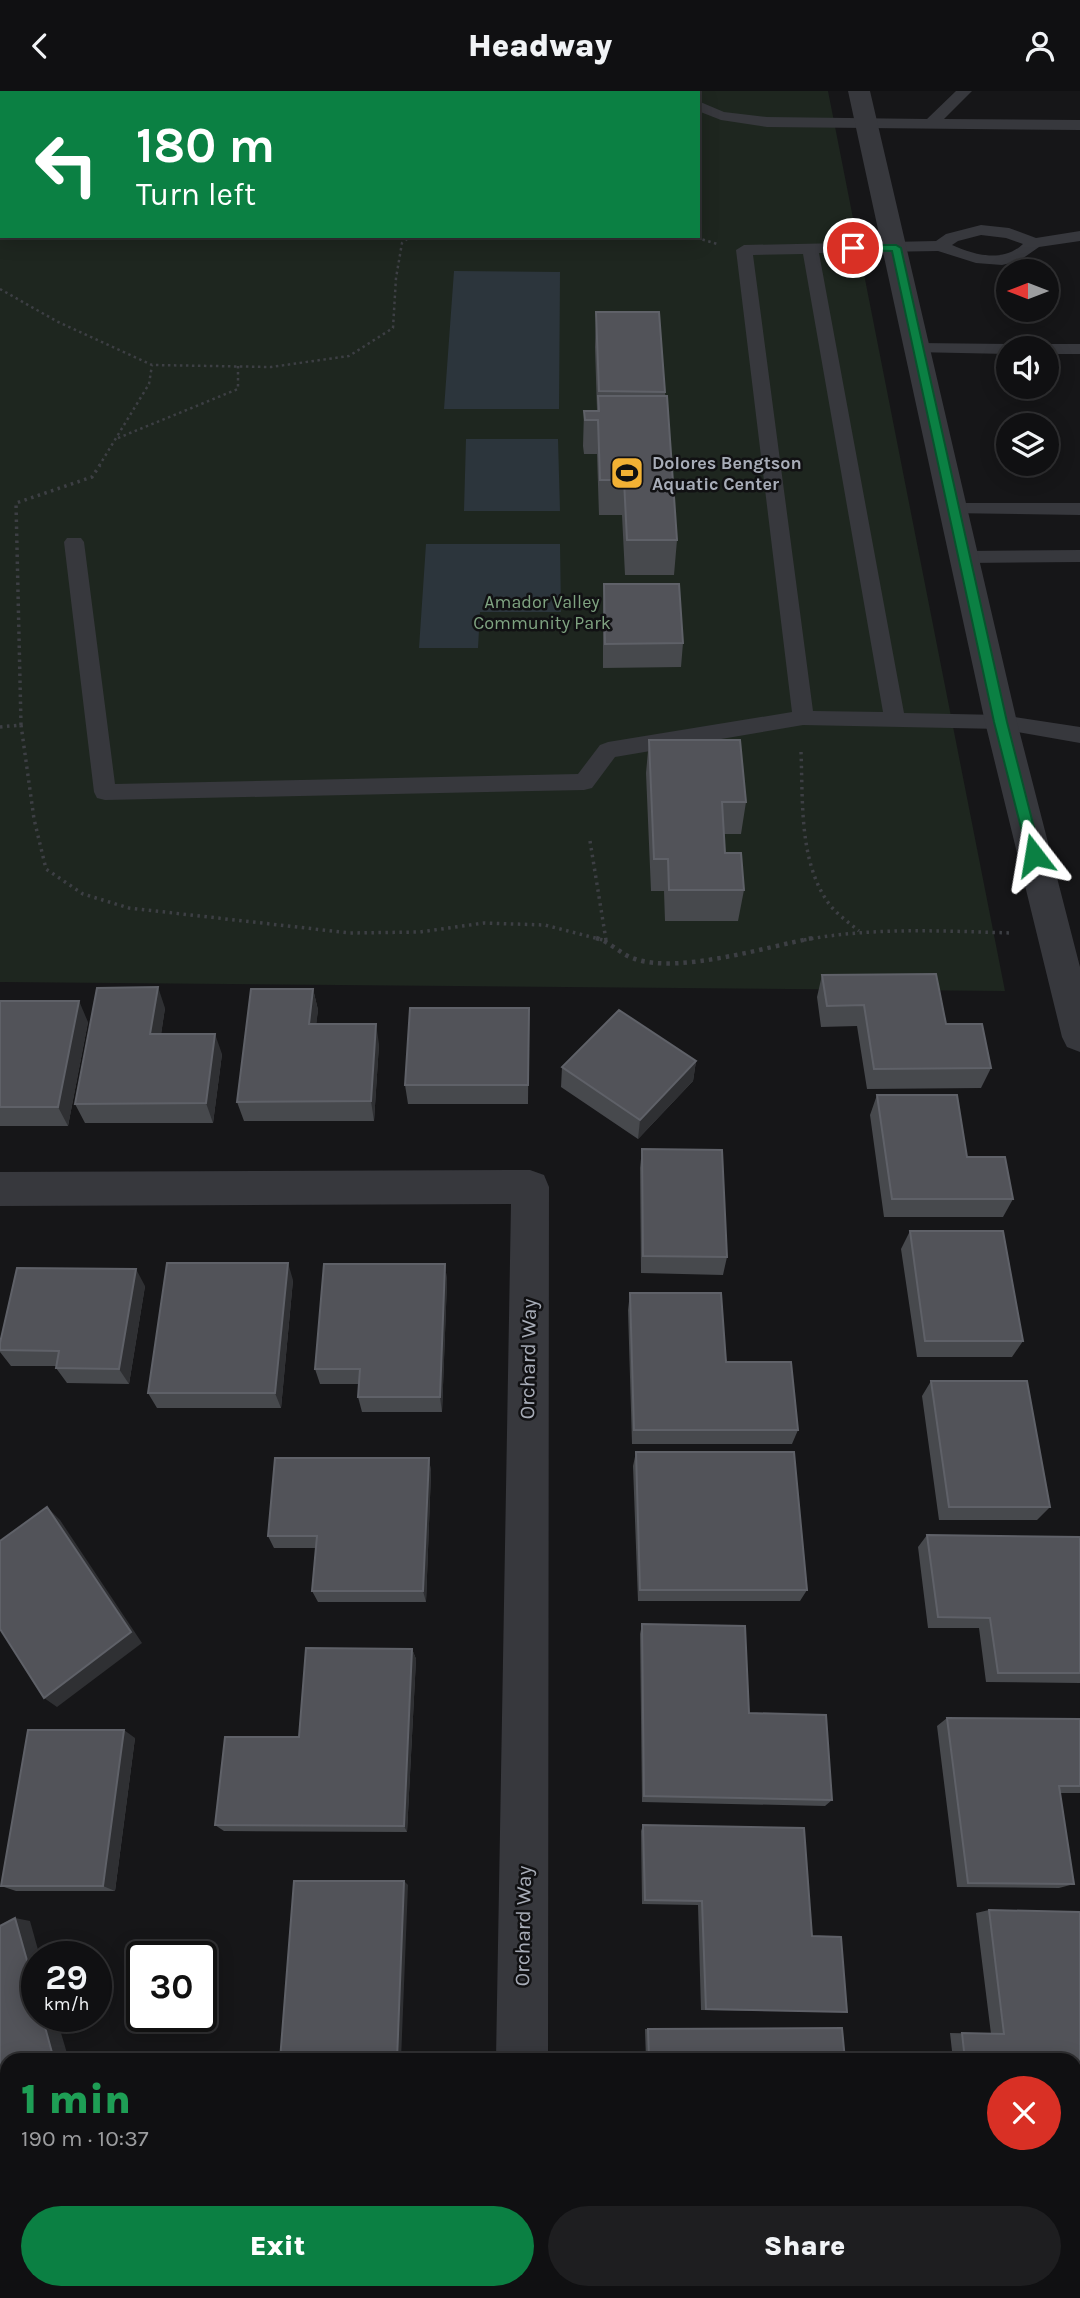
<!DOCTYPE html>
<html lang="en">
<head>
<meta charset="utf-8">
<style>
	body { margin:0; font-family:Karla,sans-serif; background:#1e1e20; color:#f1f3f6; height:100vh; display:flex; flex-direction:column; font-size:26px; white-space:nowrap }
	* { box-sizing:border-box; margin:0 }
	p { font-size:23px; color:#9c9d9f }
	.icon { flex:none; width:38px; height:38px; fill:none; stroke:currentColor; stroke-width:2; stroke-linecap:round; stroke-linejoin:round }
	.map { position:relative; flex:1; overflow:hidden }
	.details { position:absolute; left:0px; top:1962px; width:1082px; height:247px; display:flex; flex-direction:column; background:#101012; border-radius:21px 21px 0 0; box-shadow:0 4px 18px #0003,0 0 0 2px #303032 }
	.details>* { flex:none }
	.guide { position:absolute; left:0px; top:0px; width:700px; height:147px; box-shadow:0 4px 18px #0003,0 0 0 2px #303032; background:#0b8043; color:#fff; overflow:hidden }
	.needle { width:46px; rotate:270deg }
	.controls { position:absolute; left:996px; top:168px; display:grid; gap:14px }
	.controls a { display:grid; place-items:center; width:63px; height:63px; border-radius:50%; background:#101012; box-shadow:0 4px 18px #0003,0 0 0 2px #303032; font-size:35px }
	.speed { position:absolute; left:21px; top:1850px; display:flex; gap:14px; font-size:35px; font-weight:700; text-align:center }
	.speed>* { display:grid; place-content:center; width:91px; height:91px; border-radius:50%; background:#101012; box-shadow:0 4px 18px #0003,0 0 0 2px #303032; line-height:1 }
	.speed small { font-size:18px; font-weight:400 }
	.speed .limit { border:4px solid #111; border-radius:10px; background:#fff; color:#111 }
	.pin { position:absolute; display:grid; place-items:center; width:60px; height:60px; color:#fff; margin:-30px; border:4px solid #fff; border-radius:50%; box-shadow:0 2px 7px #0007 }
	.me { position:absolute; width:77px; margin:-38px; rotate:346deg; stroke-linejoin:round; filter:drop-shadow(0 0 5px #0008) }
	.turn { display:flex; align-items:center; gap:24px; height:147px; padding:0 21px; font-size:32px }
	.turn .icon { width:91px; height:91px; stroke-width:2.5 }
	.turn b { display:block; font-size:49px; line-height:60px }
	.round { display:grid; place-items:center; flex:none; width:74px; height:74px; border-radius:37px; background:#1e1e20 }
	.summary { display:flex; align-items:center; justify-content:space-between; height:119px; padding:0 21px }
	h1 { font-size:42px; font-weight:800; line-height:52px; color:#1e9e55 }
	.action { display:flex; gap:14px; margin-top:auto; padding:14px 21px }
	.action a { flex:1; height:80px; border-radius:42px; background:#0b8043; color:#fff; font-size:28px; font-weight:800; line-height:80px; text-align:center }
	.action a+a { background:#1e1e20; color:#f1f3f6 }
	header { display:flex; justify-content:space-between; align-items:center; height:91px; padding:0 21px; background:#101012; font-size:32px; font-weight:800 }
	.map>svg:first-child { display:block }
</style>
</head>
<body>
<header><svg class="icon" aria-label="back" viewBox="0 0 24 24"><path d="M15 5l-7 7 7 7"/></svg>Headway<svg class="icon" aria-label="person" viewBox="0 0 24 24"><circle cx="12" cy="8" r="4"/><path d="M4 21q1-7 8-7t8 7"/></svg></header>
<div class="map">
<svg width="1080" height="2207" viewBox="0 0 1080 2207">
	<rect width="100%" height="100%" fill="#161618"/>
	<path fill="#1e261f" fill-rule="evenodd" d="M 0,0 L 828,0 L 1005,900 L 0,891 ZM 2,2 L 698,2 L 698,145 L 2,145 Z"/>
	<path fill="#2c353c" d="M 454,180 L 560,181 L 559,318 L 444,318 Z
		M 466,348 L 558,348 L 560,420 L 464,420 Z
		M 426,453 L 560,453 L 561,521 L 480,521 L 478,557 L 419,557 Z"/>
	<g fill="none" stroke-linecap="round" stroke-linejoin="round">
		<path stroke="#3d3f44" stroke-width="2.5" stroke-dasharray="2.5 3.5" stroke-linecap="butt" d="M 691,145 L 717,153
			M 0,198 L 58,231 L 152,274 L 271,276 L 349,265 L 393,237 L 396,187 L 402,152 L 411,145
			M 118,347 L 238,298 L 238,275
			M 99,375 L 149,293 L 152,274"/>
		<path stroke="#3d3f44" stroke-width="3.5" stroke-dasharray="2.5 4.5" stroke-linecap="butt" d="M 21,634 L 16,412 L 92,386 L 100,374
			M 0,636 L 21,634 L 34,728 L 46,778 L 83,803 L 129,817 L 350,842 L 420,841 L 484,832 L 545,834 L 603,849
			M 801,661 C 803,710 799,768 827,810 C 835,822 848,831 859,840
			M 590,750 L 606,849
			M 804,849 C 873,836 942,840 1012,842"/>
		<path stroke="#3d3f44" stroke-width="4.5" stroke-dasharray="3.5 5" stroke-linecap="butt" d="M 596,847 C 611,851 621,864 635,868 C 679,883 766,856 813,847"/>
		<path fill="#37383d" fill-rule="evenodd" d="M 667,0 L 682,0 L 683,2 L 668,2 Z
			M 956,0 L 972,0 L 944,28 L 1080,29 L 1080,39 L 767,36 L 721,29 L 698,20 L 698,10 L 724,21 L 767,26 L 927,28 Z
			M 981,134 L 1009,137 L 1036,147 L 1080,140 L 1080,150 L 1039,156 L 1019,170 L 1002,174 L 976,172 L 938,160 L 819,162 L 904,622 L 1001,624 L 1080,636 L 1080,652 L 1001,638 L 803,634 L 615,666 L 592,697 L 584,699 L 105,709 L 97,707 L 94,701 L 64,451 L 67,447 L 81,447 L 84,451 L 115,693 L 578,683 L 600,654 L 608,651 L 792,621 L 736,159 L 744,154 L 936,150 L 946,143 ZM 981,144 L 1006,147 L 1023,153 C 1003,172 974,164 952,154 L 958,150 ZM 803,163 L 883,621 L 813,620 L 753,164 Z
			M 919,252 L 1008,253 L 1016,257 L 1008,257 L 1008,263 L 913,261 L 910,257 Z
			M 1046,253 L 1080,253 L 1080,263 L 1046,263 L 1046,257 L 1038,257 Z
			M 954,412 L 1080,412 L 1080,424 L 947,422 L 944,418 L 947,414 Z
			M 1080,459 L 1080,471 L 965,472 L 958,470 L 955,466 L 958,462 L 965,460 Z"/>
		<path fill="#37383d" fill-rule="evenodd" d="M 848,0 L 870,0 L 1017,631 L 1080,876 L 1080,961 L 1067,956 L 1062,946 L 985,631 Z
			M 530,1079 L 544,1084 L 549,1096 L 548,1969 L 496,1969 L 511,1113 L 0,1115 L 0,1081 Z
			M 492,2202 L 547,2202 L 548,2207 L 492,2207 Z"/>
	</g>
	<path fill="#47494d" d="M 596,221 L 665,301 L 677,449 L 674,484 L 625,484 L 622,424 L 599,424 L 597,363 L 584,363 L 583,355 L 584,320 L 597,320 L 595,256 Z
		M 604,493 L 683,552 L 681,576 L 603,577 L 603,517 Z
		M 649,649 L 746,711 L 741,743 L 724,743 L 725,762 L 744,799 L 738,830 L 665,830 L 664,800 L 651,800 L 646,682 Z
		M 822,884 L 946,933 L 991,977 L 981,997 L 867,998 L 857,935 L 821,936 L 817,906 Z
		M 313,898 L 318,919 L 316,933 L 379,953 L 374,1030 L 244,1030 L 237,1011 Z
		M 0,910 L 88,931 L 68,1035 L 0,1035 Z
		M 165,917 L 161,943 L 222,963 L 213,1032 L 85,1032 L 75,1013 Z
		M 529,917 L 528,1013 L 408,1013 L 405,994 Z
		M 696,970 L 693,990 L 638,1048 L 561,996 L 562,976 Z
		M 877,1004 L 967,1066 L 1013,1108 L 1003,1126 L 884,1126 L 870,1024 Z
		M 642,1058 L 727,1166 L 723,1184 L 641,1182 L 640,1077 Z
		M 910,1140 L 1023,1250 L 1012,1266 L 917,1266 L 901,1158 Z
		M 445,1173 L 447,1190 L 442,1321 L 362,1321 L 358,1306 L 359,1293 L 320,1293 L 315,1278 Z
		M 293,1189 L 281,1317 L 157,1317 L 148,1302 Z
		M 145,1195 L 129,1293 L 67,1292 L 56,1277 L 56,1275 L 11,1275 L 0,1261 L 0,1252 Z
		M 630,1202 L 726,1271 L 798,1339 L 792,1353 L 632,1353 L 628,1219 Z
		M 931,1290 L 1050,1416 L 1037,1429 L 939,1429 L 922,1305 Z
		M 636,1361 L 807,1499 L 800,1510 L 638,1510 L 633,1375 Z
		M 429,1367 L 431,1381 L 426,1511 L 318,1511 L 312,1500 L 316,1457 L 274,1457 L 268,1445 Z
		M 927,1444 L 1080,1446 L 1080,1592 L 986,1591 L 979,1537 L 928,1537 L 918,1456 Z
		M 642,1533 L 749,1622 L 832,1709 L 825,1715 L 642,1711 L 640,1543 Z
		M 412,1558 L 416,1568 L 407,1741 L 224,1740 L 215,1734 L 299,1646 Z
		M 947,1627 L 1080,1628 L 1080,1702 L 1060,1702 L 1074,1793 L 1059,1797 L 957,1796 L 937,1635 Z
		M 135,1647 L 115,1800 L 16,1800 L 1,1795 Z
		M 643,1734 L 812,1845 L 847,1921 L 701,1919 L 698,1814 L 642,1813 L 641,1740 Z
		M 989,1819 L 1074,1969 L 953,1969 L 950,1942 L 991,1943 L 976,1822 Z
		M 842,1937 L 845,1969 L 646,1969 L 645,1938 Z
		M 1074,2053 L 1080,2053 L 1080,2207 L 995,2207 L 994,2202 L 1074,2202 Z"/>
	<path fill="#2f3033" d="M 158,896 L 165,917 L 158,964 L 150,943 Z
		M 313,898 L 318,919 L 314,954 L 309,933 Z
		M 79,910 L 88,931 L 68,1035 L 58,1016 Z
		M 376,933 L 379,953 L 374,1030 L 371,1010 Z
		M 215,943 L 222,963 L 213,1032 L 206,1012 Z
		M 696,970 L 693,990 L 638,1048 L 640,1029 Z
		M 288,1172 L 293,1189 L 281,1317 L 275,1302 Z
		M 445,1173 L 447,1190 L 442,1321 L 440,1306 Z
		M 136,1178 L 145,1195 L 129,1293 L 119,1278 Z
		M 429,1367 L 431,1381 L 426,1511 L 423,1500 Z
		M 47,1416 L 60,1429 L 142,1552 L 57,1616 L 44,1607 Z
		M 412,1558 L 416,1568 L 407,1741 L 404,1735 Z
		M 124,1639 L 135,1647 L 115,1800 L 103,1795 Z
		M 404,1790 L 408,1794 L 401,1969 L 397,1969 Z
		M 15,1827 L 30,1830 L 40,1866 L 37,1866 L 37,1905 Z
		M 42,1925 L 56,1925 L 69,1969 L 54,1969 Z
		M 7,1995 L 7,2002 L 0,2006 L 0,1999 Z
		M 378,2202 L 382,2202 L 382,2207 L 377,2207 Z"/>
	<path fill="#525359" stroke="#5f6168" stroke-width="2" d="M 596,221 L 659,221 L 665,301 L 599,300 Z
		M 598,305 L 667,305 L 677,449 L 627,449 L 624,389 L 600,389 L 598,329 L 585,329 L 584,320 L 599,320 Z
		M 604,493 L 679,493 L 683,552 L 605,553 Z
		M 649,649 L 740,649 L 746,711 L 722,711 L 725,762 L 741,762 L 744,799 L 669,799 L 668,768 L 654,768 Z
		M 936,883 L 946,933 L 982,933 L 991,977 L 874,978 L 864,914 L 827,915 L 822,884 Z
		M 158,896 L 150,943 L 215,943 L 206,1012 L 75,1013 L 97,897 Z
		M 251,898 L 313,898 L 309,933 L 376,933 L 371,1010 L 237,1011 Z
		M 0,910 L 79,910 L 58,1016 L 0,1016 Z
		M 410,917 L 529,917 L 528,994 L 405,994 Z
		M 619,919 L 696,970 L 640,1029 L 562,976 Z
		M 877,1004 L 957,1004 L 967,1066 L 1005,1066 L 1013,1108 L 892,1108 Z
		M 642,1058 L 722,1059 L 727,1166 L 643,1165 Z
		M 910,1140 L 1003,1140 L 1023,1250 L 925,1250 Z
		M 167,1172 L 288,1172 L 275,1302 L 148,1302 Z
		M 324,1173 L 445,1173 L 440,1306 L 358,1306 L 360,1278 L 315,1278 Z
		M 17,1177 L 136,1178 L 119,1278 L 56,1277 L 59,1260 L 0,1259 L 0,1252 Z
		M 630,1202 L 721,1202 L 726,1271 L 791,1271 L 798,1339 L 634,1339 Z
		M 931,1290 L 1027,1290 L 1050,1416 L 949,1416 Z
		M 636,1361 L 794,1361 L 807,1499 L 640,1499 Z
		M 275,1367 L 429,1367 L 423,1500 L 312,1500 L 317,1445 L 268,1445 Z
		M 47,1416 L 131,1541 L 44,1607 L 0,1538 L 0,1450 Z
		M 927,1444 L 1080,1446 L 1080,1582 L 998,1582 L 990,1527 L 938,1526 Z
		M 642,1533 L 745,1535 L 749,1622 L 826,1624 L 832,1709 L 644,1705 Z
		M 306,1557 L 412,1558 L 404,1735 L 215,1734 L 225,1646 L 299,1646 Z
		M 947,1627 L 1080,1628 L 1080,1695 L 1059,1695 L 1074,1793 L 968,1792 Z
		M 28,1639 L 124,1639 L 103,1795 L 1,1795 Z
		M 643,1734 L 804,1737 L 812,1845 L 841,1846 L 847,1921 L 706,1918 L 702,1810 L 645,1809 Z
		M 294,1790 L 404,1790 L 397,1969 L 280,1969 Z
		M 989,1819 L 1080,1821 L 1080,2014 L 1074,2014 L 1074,1969 L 965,1969 L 962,1942 L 1004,1943 Z
		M 15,1827 L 37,1905 L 37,1925 L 42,1925 L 54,1969 L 7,1969 L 7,1995 L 0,1999 L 0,1835 Z
		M 842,1937 L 845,1969 L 649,1969 L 648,1938 Z
		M 1074,2057 L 1080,2057 L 1080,2207 L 1008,2207 L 1007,2202 L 1074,2202 Z
		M 249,2202 L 378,2202 L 377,2207 L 249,2207 Z"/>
	<path fill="#0b8043" stroke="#07532c" stroke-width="2" d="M 853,154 L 896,154 L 901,157 L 1007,631 L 1041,764 L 1034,769 L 1028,764 L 994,631 L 892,160 L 849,159 L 848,157 Z"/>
	<defs>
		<symbol id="stadium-square" viewBox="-11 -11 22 22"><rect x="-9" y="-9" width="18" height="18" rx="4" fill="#f2b134" stroke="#111113"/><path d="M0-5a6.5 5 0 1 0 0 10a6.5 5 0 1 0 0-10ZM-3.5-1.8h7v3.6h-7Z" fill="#111"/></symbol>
	</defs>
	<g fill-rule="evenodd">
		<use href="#stadium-square" x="608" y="363" width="38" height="38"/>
	</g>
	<g text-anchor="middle" stroke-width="5" stroke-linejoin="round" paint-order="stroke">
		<g font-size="18" font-weight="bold" fill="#a8adb8" stroke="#111113" text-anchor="start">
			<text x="652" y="378">Dolores Bengtson<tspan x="652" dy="21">Aquatic Center</tspan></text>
		</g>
		<g font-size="18" fill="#7fa381" stroke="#111113">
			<text x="542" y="517">Amador Valley<tspan x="542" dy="21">Community Park</tspan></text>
		</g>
		<g font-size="21" fill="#a8adb8" stroke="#111113">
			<text transform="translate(528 1268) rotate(-89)" y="7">Orchard Way</text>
			<text transform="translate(523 1835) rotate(-89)" y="7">Orchard Way</text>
		</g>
	</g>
</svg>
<div class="controls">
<a><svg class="needle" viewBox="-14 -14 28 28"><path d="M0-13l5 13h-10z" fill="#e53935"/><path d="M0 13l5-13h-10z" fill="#9c9d9f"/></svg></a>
<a><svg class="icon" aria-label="sound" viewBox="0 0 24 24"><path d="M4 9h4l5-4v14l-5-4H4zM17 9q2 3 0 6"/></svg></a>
<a><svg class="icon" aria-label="layers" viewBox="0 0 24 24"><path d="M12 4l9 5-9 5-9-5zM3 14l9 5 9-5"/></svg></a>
</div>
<div class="speed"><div>29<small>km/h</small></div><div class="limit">30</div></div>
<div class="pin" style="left:853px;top:157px;background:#d93025"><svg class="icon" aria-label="arrive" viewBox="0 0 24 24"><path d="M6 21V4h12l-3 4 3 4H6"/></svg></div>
<svg class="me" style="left:1034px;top:764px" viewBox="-20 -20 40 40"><path d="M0-17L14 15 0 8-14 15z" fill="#0b8043" stroke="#fff" stroke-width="4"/></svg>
<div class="guide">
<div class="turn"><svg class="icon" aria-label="left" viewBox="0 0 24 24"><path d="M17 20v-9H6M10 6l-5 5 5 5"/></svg><div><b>180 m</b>Turn left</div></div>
</div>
<section class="details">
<div class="summary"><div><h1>1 min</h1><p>190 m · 10:37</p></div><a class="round" style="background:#d93025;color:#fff"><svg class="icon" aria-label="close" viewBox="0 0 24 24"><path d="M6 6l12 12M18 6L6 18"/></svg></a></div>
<div class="action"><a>Exit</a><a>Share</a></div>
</section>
</div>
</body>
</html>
